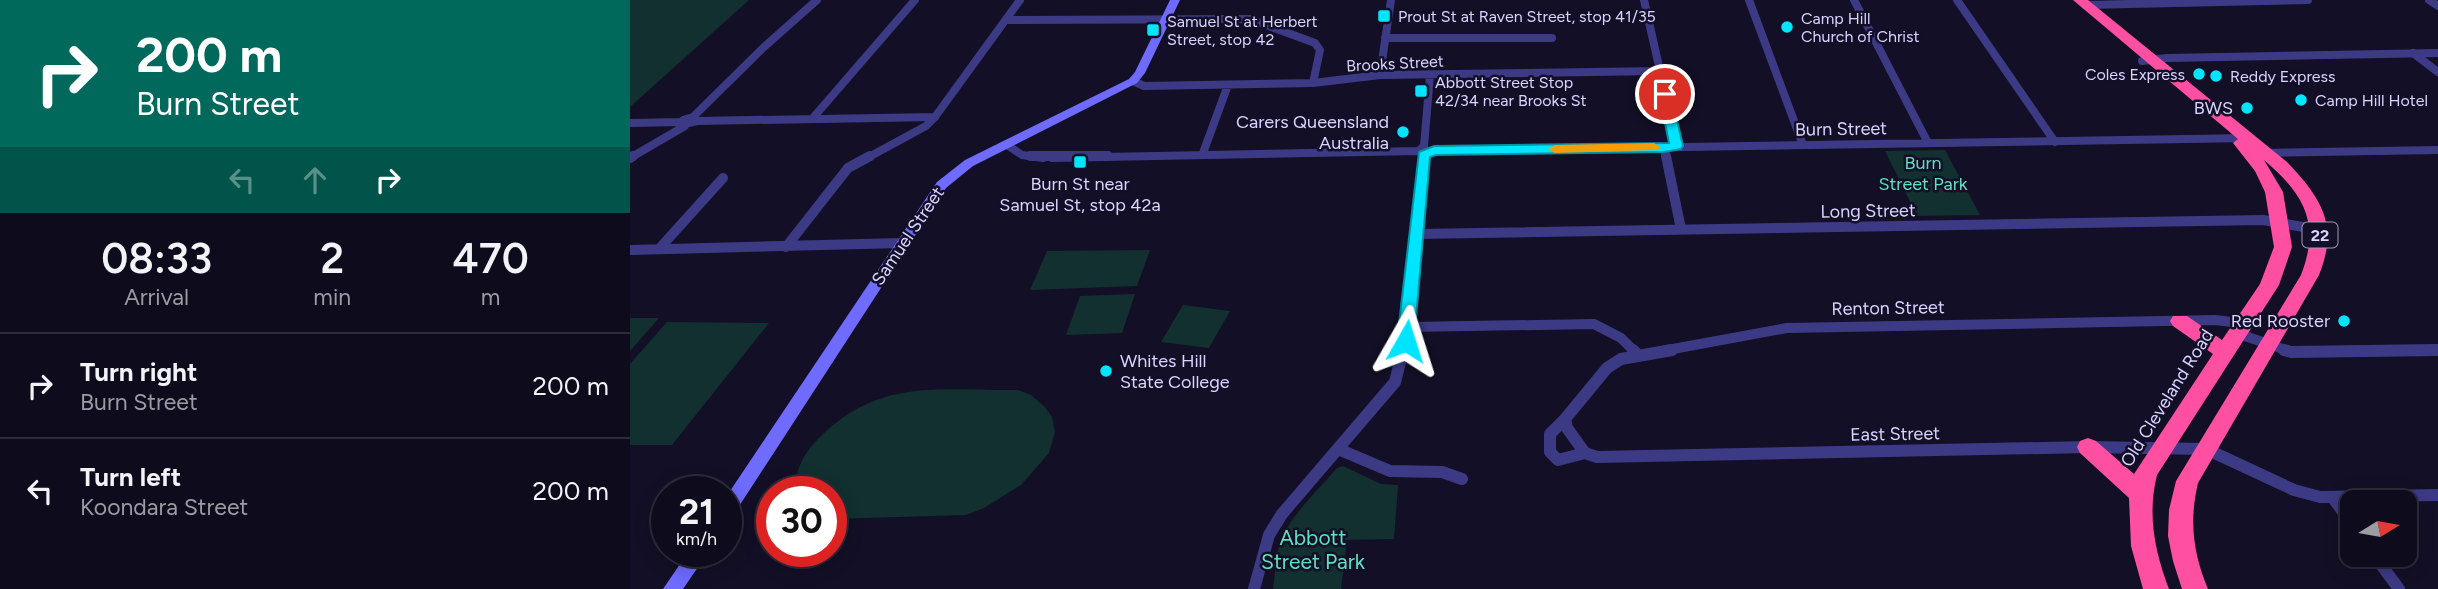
<!DOCTYPE html>
<html lang="en">
<head>
<meta charset="utf-8">
<style>
	body { margin:0; font-family:Figtree,sans-serif; background:#1c1929; color:#f1f3f6; height:100vh; display:flex; flex-direction:column; font-size:26px; white-space:nowrap }
	* { box-sizing:border-box; margin:0 }
	p { font-size:23px; color:#9b9ba3 }
	.icon { flex:none; width:38px; height:38px; fill:none; stroke:currentColor; stroke-width:2; stroke-linecap:round; stroke-linejoin:round }
	.map { position:relative; flex:1; overflow:hidden }
	.details { display:flex; flex-direction:column; background:#0e0b1c; width:630px }
	.details>* { flex:none }
	.guide { background:#00695c; color:#fff; overflow:hidden }
	.needle { width:46px; rotate:79deg }
	.buttons { position:absolute; left:1710px; top:490px; display:grid; gap:14px }
	.buttons a { display:grid; place-items:center; width:77px; height:77px; border-radius:14px; background:#0e0b1c; box-shadow:0 4px 18px #0003,0 0 0 2px #2e2b3b; font-size:35px }
	.speed { position:absolute; left:21px; top:476px; display:flex; gap:14px; font-size:35px; font-weight:700; text-align:center }
	.speed>* { display:grid; place-content:center; width:91px; height:91px; border-radius:50%; background:#0e0b1c; box-shadow:0 4px 18px #0003,0 0 0 2px #2e2b3b; line-height:1 }
	.speed small { font-size:18px; font-weight:400 }
	.speed .limit { border:10px solid #d22; background:#fff; color:#111 }
	.pin { position:absolute; display:grid; place-items:center; width:60px; height:60px; color:#fff; margin:-30px; border:4px solid #fff; border-radius:50%; box-shadow:0 2px 7px #0007 }
	.me { position:absolute; width:77px; margin:-38px; rotate:6deg; stroke-linejoin:round; filter:drop-shadow(0 0 5px #0008) }
	.turn { display:flex; align-items:center; gap:24px; height:147px; padding:0 21px; font-size:32px }
	.turn .icon { width:91px; height:91px; stroke-width:2.5 }
	.turn b { display:block; font-size:49px; line-height:60px }
	.lanes { display:flex; align-items:center; height:66px; padding:0 21px; background:#0003; justify-content:center; gap:35px; direction:ltr }
	.lanes .off { opacity:.35 }
	.eta { display:flex; justify-content:space-evenly; align-items:center; height:119px; text-align:center }
	.eta b { font-size:42px; font-weight:600; line-height:49px }
	ul { padding:0; list-style:none }
	li { display:flex; align-items:center; gap:21px; height:105px; padding:0 21px; border-top:2px solid #2e2b3b }
	li div { flex:1 }
	li b { display:block; font-size:26px }
	li em { font-style:normal }
	main { display:flex; flex:1; min-height:0 }
	.map>svg:first-child { display:block }
</style>
</head>
<body>
<main>
<section class="details">
<div class="guide">
<div class="turn"><svg class="icon" aria-label="right" viewBox="0 0 24 24"><path d="M7 20v-9h11M14 6l5 5-5 5"/></svg><div><b>200 m</b>Burn Street</div></div>
<div class="lanes"><svg class="icon off" aria-label="left" viewBox="0 0 24 24"><path d="M17 20v-9H6M10 6l-5 5 5 5"/></svg><svg class="icon off" aria-label="ahead" viewBox="0 0 24 24"><path d="M12 20V5M6 11l6-6 6 6"/></svg><svg class="icon" aria-label="right" viewBox="0 0 24 24"><path d="M7 20v-9h11M14 6l5 5-5 5"/></svg></div>
</div>
<div class="eta">
<div><b>08:33</b><p>Arrival</p></div>
<div><b>2</b><p>min</p></div>
<div><b>470</b><p>m</p></div>
</div>
<ul>
<li><svg class="icon" aria-label="right" viewBox="0 0 24 24"><path d="M7 20v-9h11M14 6l5 5-5 5"/></svg><div><b>Turn right</b><p>Burn Street</p></div><em>200 m</em></li>
<li><svg class="icon" aria-label="left" viewBox="0 0 24 24"><path d="M17 20v-9H6M10 6l-5 5 5 5"/></svg><div><b>Turn left</b><p>Koondara Street</p></div><em>200 m</em></li>
</ul>
</section>
<div class="map">
<svg width="1808" height="589" viewBox="0 0 1808 589">
	<rect width="100%" height="100%" fill="#130f26"/>
	<path fill="#12302f" d="M 0,0 L 119,0 L 0,107 Z
		M 1315,150 L 1350,215 L 1287,216 L 1255,151 Z
		M 520,250 L 507,286 L 400,290 L 417,251 Z
		M 505,294 L 492,333 L 436,335 L 450,296 Z
		M 553,305 L 600,311 L 579,348 L 531,342 Z
		M 0,318 L 29,318 L 0,351 Z
		M 37,322 L 139,323 L 42,445 L 0,445 L 0,364 Z
		M 388,390 L 401,395 L 415,407 L 422,417 L 425,432 L 419,453 L 391,485 L 354,508 L 336,515 L 201,519 L 201,492 L 167,492 C 163,472 174,453 188,439 C 249,377 309,391 388,390 Z
		M 713,466 L 751,484 L 768,485 L 764,539 L 717,540 L 711,589 L 643,589 C 645,576 645,562 648,550 C 656,518 686,493 707,468 Z"/>
	<g fill="none" stroke-linecap="round" stroke-linejoin="round">
		<path stroke="#3d3a85" stroke-width="8" d="M 1014,0 L 1047,146
			M 1119,0 L 1173,145
			M 1224,0 L 1297,141
			M 1327,0 L 1425,142
			M 1799,0 L 1808,6
			M 1455,5 L 1678,0
			M 376,20 L 620,19 L 685,43 L 690,50 L 683,83
			M 755,38 L 922,38
			M 1783,53 L 1808,72
			M 1512,61 L 1537,58 L 1808,53
			M 750,75 L 761,0
			M 503,81 L 514,86 L 683,83 L 750,75 L 1030,71
			M 65,118 L 67,121 L 50,125 L 53,120 L 63,117 L 134,47 L 187,0
			M 182,119 L 285,0
			M 67,121 L 305,117
			M 0,123 L 51,122
			M 377,145 L 392,155 L 413,158
			M 794,146 L 800,75
			M 1034,148 L 1036,158
			M 788,151 L 796,155 L 804,151 L 1619,138
			M 573,153 L 598,85
			M 1632,153 L 1808,150
			M 0,158 L 55,126
			M 237,158 L 296,126 L 305,117 L 390,0
			M 422,158 L 788,151 L 794,146
			M 794,158 L 794,155"/>
		<path stroke="#3d3a85" stroke-width="10" d="M 400,156 L 478,156
			M 1036,156 L 1051,229
			M 0,158 L 3,156
			M 785,234 L 1633,220 L 1690,230
			M 156,247 L 218,168 L 240,156
			M 29,249 L 93,178
			M 0,250 L 272,243
			M 778,327 L 964,324 L 991,338 L 1004,351
			M 773,351 L 794,156
			M 1032,351 L 1157,328 L 1585,320 L 1602,322 L 1615,336 L 1659,351
			M 1716,351 L 1808,350"/>
		<path stroke="#3d3a85" stroke-width="12" d="M 1003,350 L 1009,356
			M 1654,350 L 1661,352 L 1808,350
			M 935,419 L 920,434 L 920,452 L 928,460 L 955,453
			M 708,449 L 760,471 L 812,472 L 832,479
			M 955,453 L 937,428 L 935,419 L 977,368 L 991,359 L 1042,350
			M 955,453 L 967,457 L 1458,447 L 1576,449 L 1664,490 L 1690,497 L 1808,495
			M 1703,498 L 1722,524
			M 1744,555 L 1769,589
			M 624,589 L 639,535 L 652,514 L 765,382 L 773,350"/>
		<path fill="#6f6bff" fill-rule="evenodd" d="M 540,0 L 550,0 L 515,73 L 507,83 L 343,166 L 316,188 L 102,517 L 96,519 L 96,497 L 307,182 L 335,160 L 499,79 L 505,72 Z
			M 59,551 L 79,551 L 53,589 L 33,589 Z"/>
		<path fill="#ff4fa3" fill-rule="evenodd" d="M 1443,0 L 1458,0 L 1657,162 C 1692,199 1709,225 1689,275 L 1568,483 C 1559,521 1563,553 1578,589 L 1552,589 L 1543,561 L 1538,536 L 1539,510 L 1546,481 L 1671,275 C 1691,223 1674,194 1634,160 L 1653,192 L 1662,247 L 1649,285 L 1527,475 C 1517,515 1525,552 1539,589 L 1513,589 L 1501,546 L 1499,498 L 1450,453 L 1447,447 L 1450,441 L 1458,438 L 1466,441 L 1504,474 L 1583,354 L 1543,326 L 1540,321 L 1543,316 L 1557,316 L 1592,340 L 1630,284 L 1644,247 L 1635,192 L 1625,171 L 1603,143 L 1608,139 Z"/>
	</g>
	<path fill="#00e5ff" stroke="#0095a6" stroke-width="2" d="M 1035,91 L 1041,94 L 1053,146 L 1051,149 L 1034,152 L 806,155 L 800,157 L 784,341 L 776,347 L 770,345 L 767,341 L 789,152 L 804,146 L 1039,143 L 1029,94 Z"/>
	<path fill="#f59e0b" d="M 1024,143 L 1030,147 L 1028,150 L 925,153 L 918,149 L 925,145 Z"/>
	<g fill="#00e5ff" stroke="#130f26" stroke-width="2.5">
		<rect x="747" y="9" width="14" height="14" rx="3.5"/>
		<circle cx="1157" cy="27" r="7"/>
		<rect x="516" y="23" width="14" height="14" rx="3.5"/>
		<circle cx="1569" cy="74" r="7"/>
		<circle cx="1586" cy="76" r="7"/>
		<rect x="784" y="84" width="14" height="14" rx="3.5"/>
		<circle cx="1671" cy="100" r="7"/>
		<circle cx="1617" cy="108" r="7"/>
		<circle cx="773" cy="132" r="7"/>
		<rect x="443" y="155" width="14" height="14" rx="3.5"/>
		<circle cx="1714" cy="321" r="7"/>
		<circle cx="476" cy="371" r="7"/>
	</g>
	<g text-anchor="middle" stroke-width="5" stroke-linejoin="round" paint-order="stroke">
		<g font-size="16" fill="#d9d4ff" stroke="#130f26" text-anchor="start">
			<text x="768" y="22">Prout St at Raven Street, stop 41/35</text>
			<text x="1171" y="24">Camp Hill<tspan x="1171" dy="18">Church of Christ</tspan></text>
			<text x="537" y="27">Samuel St at Herbert<tspan x="537" dy="18">Street, stop 42</tspan></text>
			<text x="1555" y="80" text-anchor="end">Coles Express</text>
			<text x="1600" y="82">Reddy Express</text>
			<text x="805" y="88">Abbott Street Stop<tspan x="805" dy="18">42/34 near Brooks St</tspan></text>
			<text x="1685" y="106">Camp Hill Hotel</text>
		</g>
		<g font-size="16" fill="#d9d4ff" stroke="#130f26">
			<text transform="translate(765 63) rotate(-3)" y="6">Brooks Street</text>
		</g>
		<rect fill="#130f26" stroke="#9e99be" stroke-width="2" x="1672.5" y="222.5" width="35" height="25" rx="5"/>
		<g font-size="16" font-weight="bold" fill="#d9d4ff">
			<text x="1690" y="241">22</text>
		</g>
		<g font-size="18" fill="#d9d4ff" stroke="#130f26" text-anchor="end">
			<text x="1603" y="114">BWS</text>
			<text x="759" y="128">Carers Queensland<tspan x="759" dy="21">Australia</tspan></text>
			<text x="450" y="190" text-anchor="middle">Burn St near<tspan x="450" dy="21">Samuel St, stop 42a</tspan></text>
			<text x="1700" y="327">Red Rooster</text>
			<text x="490" y="367" text-anchor="start">Whites Hill<tspan x="490" dy="21">State College</tspan></text>
		</g>
		<g font-size="18" fill="#d9d4ff" stroke="#130f26">
			<text transform="translate(1211 129) rotate(-1)" y="6">Burn Street</text>
			<text transform="translate(1238 211) rotate(-1)" y="6">Long Street</text>
			<text transform="translate(278 236) rotate(-56)" y="6">Samuel Street</text>
			<text transform="translate(1258 308) rotate(-1)" y="6">Renton Street</text>
			<text transform="translate(1537 398) rotate(-58)" y="6">Old Cleveland Road</text>
			<text transform="translate(1265 434) rotate(-1)" y="6">East Street</text>
		</g>
		<g font-size="18" fill="#5fe0c0" stroke="#130f26">
			<text x="1293" y="169">Burn<tspan x="1293" dy="21">Street Park</tspan></text>
		</g>
		<g font-size="21" fill="#5fe0c0" stroke="#130f26">
			<text x="683" y="545">Abbott<tspan x="683" dy="24">Street Park</tspan></text>
		</g>
	</g>
</svg>
<div class="buttons">
<a><svg class="needle" viewBox="-14 -14 28 28"><path d="M0-13l5 13h-10z" fill="#e53935"/><path d="M0 13l5-13h-10z" fill="#9b9ba3"/></svg></a>
</div>
<div class="speed"><div>21<small>km/h</small></div><div class="limit">30</div></div>
<div class="pin" style="left:1035px;top:94px;background:#d93025"><svg class="icon" aria-label="arrive" viewBox="0 0 24 24"><path d="M6 21V4h12l-3 4 3 4H6"/></svg></div>
<svg class="me" style="left:776px;top:341px" viewBox="-20 -20 40 40"><path d="M0-17L14 15 0 8-14 15z" fill="#00e5ff" stroke="#fff" stroke-width="4"/></svg>
</div>
</main>
</body>
</html>
